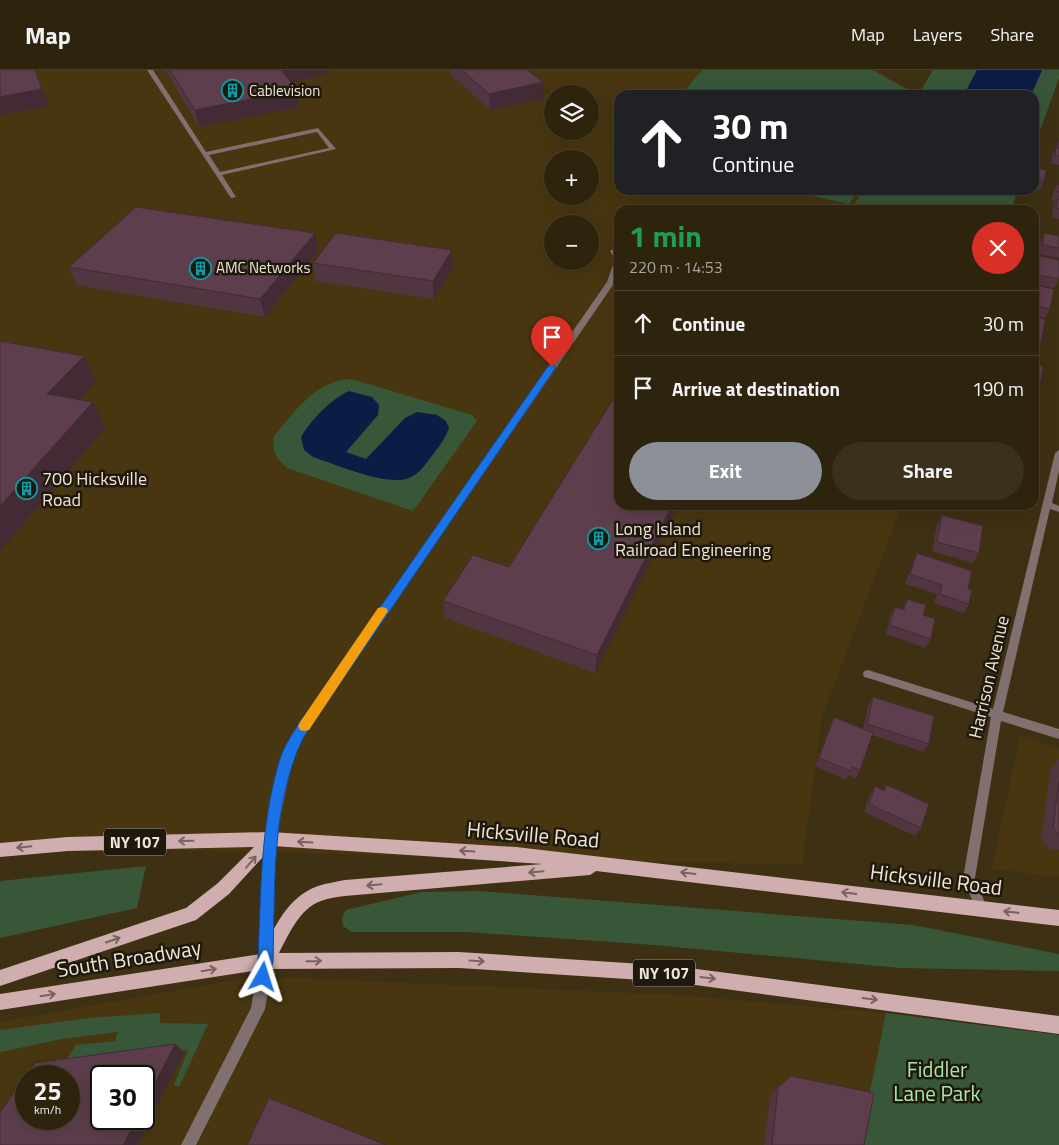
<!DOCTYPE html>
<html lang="en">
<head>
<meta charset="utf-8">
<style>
	body { margin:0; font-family:"Titillium Web",sans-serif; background:#3a301c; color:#f1f3f6; height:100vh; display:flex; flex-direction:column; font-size:19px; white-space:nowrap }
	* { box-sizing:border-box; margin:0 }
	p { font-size:16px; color:#a7a49e }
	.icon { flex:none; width:28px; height:28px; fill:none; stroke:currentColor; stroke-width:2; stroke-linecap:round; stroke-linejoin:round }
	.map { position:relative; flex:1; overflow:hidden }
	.side { position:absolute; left:614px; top:135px; width:425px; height:305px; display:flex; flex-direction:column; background:#2e240e; border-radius:15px; box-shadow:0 5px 20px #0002,0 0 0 1px #49412e }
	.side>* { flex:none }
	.hud { position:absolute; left:614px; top:20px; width:425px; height:105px; border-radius:15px; box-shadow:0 5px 20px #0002,0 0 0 1px #49412e; background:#202124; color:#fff; overflow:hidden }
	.tools { position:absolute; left:544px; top:15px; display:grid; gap:10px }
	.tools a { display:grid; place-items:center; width:55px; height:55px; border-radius:50%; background:#2e240e; box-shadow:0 5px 20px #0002,0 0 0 1px #49412e; font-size:25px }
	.speed { position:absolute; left:15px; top:995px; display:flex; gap:10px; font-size:25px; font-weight:700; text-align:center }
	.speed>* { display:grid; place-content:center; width:65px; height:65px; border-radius:50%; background:#2e240e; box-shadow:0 5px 20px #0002,0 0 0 1px #49412e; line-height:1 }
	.speed small { font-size:12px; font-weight:400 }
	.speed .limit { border:2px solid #111; border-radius:8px; background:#fff; color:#111 }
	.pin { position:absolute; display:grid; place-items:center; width:42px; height:42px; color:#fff; margin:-51px -21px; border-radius:50% 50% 50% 0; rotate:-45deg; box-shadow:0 0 5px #0007 }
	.pin .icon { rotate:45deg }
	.me { position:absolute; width:55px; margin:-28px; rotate:6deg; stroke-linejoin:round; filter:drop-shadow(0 0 4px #0008) }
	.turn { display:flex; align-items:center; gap:18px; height:105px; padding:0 15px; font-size:22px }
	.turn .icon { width:65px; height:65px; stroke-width:2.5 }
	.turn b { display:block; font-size:35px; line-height:42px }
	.round { display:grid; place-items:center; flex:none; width:52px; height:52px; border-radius:26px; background:#3a301c }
	.head { display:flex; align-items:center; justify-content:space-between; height:85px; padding:0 15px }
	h1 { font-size:30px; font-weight:700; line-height:38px; color:#1e9e55 }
	.action { display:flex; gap:10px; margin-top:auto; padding:10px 15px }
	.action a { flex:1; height:58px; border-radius:30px; background:#8c9099; color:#fff; font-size:20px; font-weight:700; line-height:58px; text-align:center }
	.action a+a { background:#3a301c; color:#f1f3f6 }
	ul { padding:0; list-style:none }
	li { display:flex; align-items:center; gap:15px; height:65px; padding:0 15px; border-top:1px solid #49412e }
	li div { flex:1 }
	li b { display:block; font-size:19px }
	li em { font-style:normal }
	header { display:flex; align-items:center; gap:30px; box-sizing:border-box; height:70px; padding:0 25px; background:#2e240e; border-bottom:1px solid #49412e }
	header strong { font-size:24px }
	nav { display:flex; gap:28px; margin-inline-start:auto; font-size:18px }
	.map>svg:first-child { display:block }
</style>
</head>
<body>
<header>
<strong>Map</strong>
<nav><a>Map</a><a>Layers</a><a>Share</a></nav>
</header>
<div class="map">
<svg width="1059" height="1075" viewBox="0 0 1059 1075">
	<rect width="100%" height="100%" fill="#3e3013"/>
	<path fill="#473610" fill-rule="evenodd" d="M 0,0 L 875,0 L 919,24 L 619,25 L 619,120 L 863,120 L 851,140 L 619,140 L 619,435 L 902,435 L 822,647 L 802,795 L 0,776 ZM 552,24 L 590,24 L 590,61 L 552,61 ZM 552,89 L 590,89 L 590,126 L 552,126 ZM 552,154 L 590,154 L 590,191 L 552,191 Z
		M 1020,666 L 1059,679 L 1059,807 L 992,799 Z
		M 251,907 L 294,908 L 678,925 L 886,943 L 859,1075 L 0,1075 L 0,952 ZM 26,1006 L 69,1006 L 69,1049 L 26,1049 ZM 101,1006 L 144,1006 L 144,1049 L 101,1049 Z"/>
	<path fill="#385739" d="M 702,0 L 872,0 L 917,25 L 681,25 Z
		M 933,0 L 977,0 L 964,25 L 918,25 Z
		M 1042,0 L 1059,0 L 1059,8 L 1034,77 L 1034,25 L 1031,25 Z
		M 785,120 L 858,120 L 849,134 Z
		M 863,120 L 1018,120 L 1011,140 L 951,140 L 930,136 L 901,140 L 851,140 Z
		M 348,309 L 358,311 L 472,345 L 477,351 L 413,441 L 287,398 C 277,389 271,381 274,366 C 295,342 313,313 348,309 Z
		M 146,796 L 137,838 L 0,868 L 0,811 Z
		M 479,821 L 913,855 L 1059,884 L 1059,901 L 901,898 L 654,875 L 467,862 L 352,862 L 343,856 L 342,848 L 346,840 L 422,822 Z
		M 160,943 L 160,953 L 208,954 L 179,1017 L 174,1015 L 188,980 L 63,995 L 76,975 L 115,971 L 118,962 L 62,969 L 0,982 L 0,960 L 89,948 Z
		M 886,943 L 1059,965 L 1059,1075 L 859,1075 Z"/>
	<path fill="#0b1d45" d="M 977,0 L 1042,0 L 1031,25 L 964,25 Z
		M 349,321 L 372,327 L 379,335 L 378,345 L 346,382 L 366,389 L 405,348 L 417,342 L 437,345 L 446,351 L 449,358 C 445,369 439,377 431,387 C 425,395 419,404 409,408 C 387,417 335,394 313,387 L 304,380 L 301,367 C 312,349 330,330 349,321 Z"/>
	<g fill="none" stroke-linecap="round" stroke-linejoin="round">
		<path fill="#817070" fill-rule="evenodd" d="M 147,0 L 153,0 L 206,82 L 318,58 L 336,79 L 222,105 L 236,127 L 231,128 ZM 317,62 L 329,78 L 220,102 L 209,85 Z"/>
		<path fill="#817070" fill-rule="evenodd" d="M 611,180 L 615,180 C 622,190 618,201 615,212 L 303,667 L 292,691 L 276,769 L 273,891 L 265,939 L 196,1075 L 181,1075 L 251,938 L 259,891 L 264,769 L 280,691 L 295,661 L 607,212 L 615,189 L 610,181 Z
			M 1059,380 L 1059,401 L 1052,433 L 1059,436 L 1059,442 L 1050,439 L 1003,642 L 1059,659 L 1059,669 L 1001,651 L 975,808 L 987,838 L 985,842 L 981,844 L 977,842 L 963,808 L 991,647 L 868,608 L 864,607 L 863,604 L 864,601 L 868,600 L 993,639 L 1055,383 Z"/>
		<path fill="#d0adae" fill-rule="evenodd" d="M 270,762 L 516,777 L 1059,840 L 1059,856 L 596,801 L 590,805 L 345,826 C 337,827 329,828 321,831 C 300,838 289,864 279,883 L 459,882 L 673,896 L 1059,946 L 1059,964 L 673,912 L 459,898 L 266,899 L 0,940 L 0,924 L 261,884 C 275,857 287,827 318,816 C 327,813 336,812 345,810 L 543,794 L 273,776 L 229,824 L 196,850 L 0,916 L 0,900 L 186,838 L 218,813 L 254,777 L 68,781 L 0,787 L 0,773 L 68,767 Z"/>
	</g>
	<path fill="#513541" d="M 165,0 L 329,0 L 330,4 L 291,12 L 297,20 L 300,37 L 199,57 Z
		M 450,0 L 527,0 L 543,29 L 490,40 L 450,4 Z
		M 1059,70 L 1059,95 L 1051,94 L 1052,86 L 1056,77 L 1057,77 Z
		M 1034,98 L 1044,111 L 1040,120 L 1034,119 Z
		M 1057,114 L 1059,115 L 1059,149 L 1052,148 L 1053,139 L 1056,131 L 1051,130 L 1053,123 Z
		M 1044,163 L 1059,166 L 1059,188 L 1039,184 L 1040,173 Z
		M 318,181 L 265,247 L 77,215 L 69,197 Z
		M 1036,185 L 1059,209 L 1054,218 L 1034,214 L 1034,190 Z
		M 313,193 L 453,198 L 434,229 L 316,211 Z
		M 1034,215 L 1050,239 L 1045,248 L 1034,246 Z
		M 1034,247 L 1042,270 L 1037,280 L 1034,279 Z
		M 1034,294 L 1041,311 L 1036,320 L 1034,320 Z
		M 619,435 L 595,603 L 445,548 L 443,531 L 509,497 Z
		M 942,445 L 979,483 L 973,493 L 932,481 L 937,454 Z
		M 917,483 L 968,519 L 969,534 L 963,543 L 934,533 L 937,524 L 905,514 L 913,493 Z
		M 907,529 L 931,569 L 925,578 L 886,564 L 890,547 L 895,537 L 902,540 Z
		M 873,627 L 929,674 L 924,682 L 872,665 L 860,700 L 856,709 L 848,705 L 846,710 L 815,696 L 830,656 L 834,647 L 863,659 L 868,636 Z
		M 1059,689 L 1059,779 L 1050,779 L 1041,769 L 1051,698 Z
		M 887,715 L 921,758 L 915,766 L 864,742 L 870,724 L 875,716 L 883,720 Z
		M 778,1017 L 864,1075 L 764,1075 L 770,1026 Z"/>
	<path fill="#422b35" d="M 35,0 L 49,36 L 0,45 L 0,27 Z
		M 280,0 L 329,0 L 330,4 L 282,14 Z
		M 543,12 L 543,29 L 490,40 L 489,24 Z
		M 297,20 L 300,37 L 199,57 L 195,40 Z
		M 315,163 L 318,181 L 265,247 L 260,229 Z
		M 452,180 L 453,198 L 434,229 L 433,211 Z
		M 84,286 L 96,312 L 61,350 L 47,324 Z
		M 93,332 L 105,358 L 0,481 L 0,436 Z
		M 672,435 L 678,435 L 595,603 L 597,585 Z
		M 175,974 L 184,982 L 137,1075 L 123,1075 L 137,1049 L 144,1049 L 144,1035 Z"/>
	<path fill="#5e3e4c" stroke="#422b35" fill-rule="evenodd" d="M 0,0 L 35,0 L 42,19 L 0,27 Z
		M 170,0 L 281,0 L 297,20 L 195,40 Z
		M 462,0 L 527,0 L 543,12 L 489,24 Z
		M 1056,77 L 1059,78 L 1059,86 L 1055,85 Z
		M 1034,98 L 1046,100 L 1044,111 L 1034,109 Z
		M 1057,114 L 1059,115 L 1059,122 L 1056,121 Z
		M 1057,129 L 1059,130 L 1059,139 L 1056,138 Z
		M 136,137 L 315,163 L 260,229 L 69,197 Z
		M 336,163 L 452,180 L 433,211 L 313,193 Z
		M 1044,163 L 1059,166 L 1059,178 L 1043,175 Z
		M 1036,185 L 1059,190 L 1059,209 L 1034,204 Z
		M 1034,215 L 1054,219 L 1050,239 L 1034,235 Z
		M 1034,247 L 1045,249 L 1042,270 L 1034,268 Z
		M 0,271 L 84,286 L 47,324 L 93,332 L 0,436 Z
		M 1034,294 L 1043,296 L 1041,311 L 1034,309 Z
		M 619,320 L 619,435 L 672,435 L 597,585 L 443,531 L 473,485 L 509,497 Z
		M 942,445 L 983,456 L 979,483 L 937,472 Z
		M 917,483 L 972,501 L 968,519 L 972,520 L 969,534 L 940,524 L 942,515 L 910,504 Z
		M 907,529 L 926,535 L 923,545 L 935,549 L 931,569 L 890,555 L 895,537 L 904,540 Z
		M 873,627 L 934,646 L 929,674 L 867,654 Z
		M 834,647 L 873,663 L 860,700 L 852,697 L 851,701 L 819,688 Z
		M 1059,711 L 1059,764 L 1053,758 Z
		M 887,715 L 929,734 L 921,758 L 869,734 L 875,716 L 884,721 Z
		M 175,974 L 144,1035 L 144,1006 L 101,1006 L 101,1049 L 137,1049 L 123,1075 L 0,1075 L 0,1042 L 35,993 ZM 26,1006 L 69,1006 L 69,1049 L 26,1049 Z
		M 791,1006 L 874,1023 L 864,1075 L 772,1075 L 778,1017 Z
		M 269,1028 L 386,1075 L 247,1075 Z"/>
	<defs><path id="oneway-shaft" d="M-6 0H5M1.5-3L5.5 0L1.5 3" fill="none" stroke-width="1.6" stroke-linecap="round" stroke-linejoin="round" transform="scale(1.25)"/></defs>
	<g stroke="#78635e">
		<use href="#oneway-shaft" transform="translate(186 771) rotate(179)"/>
		<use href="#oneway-shaft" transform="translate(305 772) rotate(-177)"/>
		<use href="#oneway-shaft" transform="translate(24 777) rotate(174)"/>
		<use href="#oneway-shaft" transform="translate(467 781) rotate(-177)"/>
		<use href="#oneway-shaft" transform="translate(251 792) rotate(-49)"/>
		<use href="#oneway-shaft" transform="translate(536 802) rotate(175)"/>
		<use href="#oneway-shaft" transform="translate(688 803) rotate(-173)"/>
		<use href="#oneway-shaft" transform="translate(374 815) rotate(175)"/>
		<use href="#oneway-shaft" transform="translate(849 823) rotate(-173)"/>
		<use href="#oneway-shaft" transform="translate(1011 842) rotate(-173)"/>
		<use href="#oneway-shaft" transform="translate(113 870) rotate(-19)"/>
		<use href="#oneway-shaft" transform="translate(314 891) rotate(-1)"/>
		<use href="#oneway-shaft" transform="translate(477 891) rotate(4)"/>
		<use href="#oneway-shaft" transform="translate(209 900) rotate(-9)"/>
		<use href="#oneway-shaft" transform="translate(708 908) rotate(7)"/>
		<use href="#oneway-shaft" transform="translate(48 925) rotate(-9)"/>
		<use href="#oneway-shaft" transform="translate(870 929) rotate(7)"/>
	</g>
	<path fill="#1a73e8" stroke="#114b97" d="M 552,294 L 556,297 L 303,668 C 271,736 275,816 273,891 L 268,912 L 263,914 L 258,912 L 255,907 L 258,891 C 261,824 260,757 279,692 C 284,675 295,659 305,645 L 549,295 Z"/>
	<path fill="#f59e0b" d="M 382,537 L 386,538 L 388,541 L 386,544 L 309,660 L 304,661 L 300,660 L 298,656 L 300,652 L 378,538 Z"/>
	<defs>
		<symbol id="building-ring" viewBox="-11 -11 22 22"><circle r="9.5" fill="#1f190d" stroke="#0f9aa8" stroke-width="1.5"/><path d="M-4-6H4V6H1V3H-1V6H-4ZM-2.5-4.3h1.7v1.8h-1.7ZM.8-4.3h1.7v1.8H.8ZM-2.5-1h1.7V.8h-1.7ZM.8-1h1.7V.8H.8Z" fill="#0f9aa8"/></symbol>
	</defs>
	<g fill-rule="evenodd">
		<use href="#building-ring" x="220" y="8" width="25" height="25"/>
		<use href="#building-ring" x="188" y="186" width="25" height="25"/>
		<use href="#building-ring" x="14" y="406" width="25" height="25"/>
		<use href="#building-ring" x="586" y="456" width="25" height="25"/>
	</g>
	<g text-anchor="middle" stroke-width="5" stroke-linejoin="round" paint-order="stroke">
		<g font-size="15" fill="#efe6d5" stroke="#1f190d" text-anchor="start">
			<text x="249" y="26">Cablevision</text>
			<text x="216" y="203">AMC Networks</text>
		</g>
		<g fill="#1f190d" stroke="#b1a899" stroke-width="1">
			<rect x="104" y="758.5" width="62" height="27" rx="4"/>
			<rect x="633" y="889.5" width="62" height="27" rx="4"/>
		</g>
		<g font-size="16" font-weight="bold" fill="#efe6d5">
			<text x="135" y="778">NY 107</text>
			<text x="664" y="909">NY 107</text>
		</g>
		<g font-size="18" fill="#efe6d5" stroke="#1f190d" text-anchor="start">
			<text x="42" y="415">700 Hicksville<tspan x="42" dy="21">Road</tspan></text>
			<text x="615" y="465">Long Island<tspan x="615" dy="21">Railroad Engineering</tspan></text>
		</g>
		<g font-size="18" fill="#efe6d5" stroke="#1f190d">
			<text transform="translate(989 607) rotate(-77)" y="6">Harrison Avenue</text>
		</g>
		<g font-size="21" fill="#efe6d5" stroke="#1f190d">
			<text transform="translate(533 765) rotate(5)" y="7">Hicksville Road</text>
			<text transform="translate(936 810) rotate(7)" y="7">Hicksville Road</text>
			<text transform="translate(129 889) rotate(-9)" y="7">South Broadway</text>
		</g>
		<g font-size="21" fill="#a7e8a9" stroke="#1f190d">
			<text x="937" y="1007">Fiddler<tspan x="937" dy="24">Lane Park</tspan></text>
		</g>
	</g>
</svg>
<div class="tools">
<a><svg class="icon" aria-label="layers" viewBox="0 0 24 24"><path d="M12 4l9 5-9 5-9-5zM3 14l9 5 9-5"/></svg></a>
<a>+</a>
<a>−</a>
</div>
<div class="speed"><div>25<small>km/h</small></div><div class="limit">30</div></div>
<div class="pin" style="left:552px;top:297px;background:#d93025"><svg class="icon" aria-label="arrive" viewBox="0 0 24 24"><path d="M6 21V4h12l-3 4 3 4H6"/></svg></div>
<svg class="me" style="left:263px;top:907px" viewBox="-20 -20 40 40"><path d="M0-17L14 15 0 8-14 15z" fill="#1a73e8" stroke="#fff" stroke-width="4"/></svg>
<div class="hud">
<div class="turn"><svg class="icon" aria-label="ahead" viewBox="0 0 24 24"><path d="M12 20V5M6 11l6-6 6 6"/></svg><div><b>30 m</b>Continue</div></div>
</div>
<section class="side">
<div class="head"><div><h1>1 min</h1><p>220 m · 14:53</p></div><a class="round" style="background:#d93025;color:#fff"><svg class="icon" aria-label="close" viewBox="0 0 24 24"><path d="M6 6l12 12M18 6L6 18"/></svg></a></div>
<ul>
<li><svg class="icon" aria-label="ahead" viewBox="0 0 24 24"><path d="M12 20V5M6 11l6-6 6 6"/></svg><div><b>Continue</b></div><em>30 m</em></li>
<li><svg class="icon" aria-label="arrive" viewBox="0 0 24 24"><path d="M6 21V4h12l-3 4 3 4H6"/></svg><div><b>Arrive at destination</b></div><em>190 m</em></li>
</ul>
<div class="action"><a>Exit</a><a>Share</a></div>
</section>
</div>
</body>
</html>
